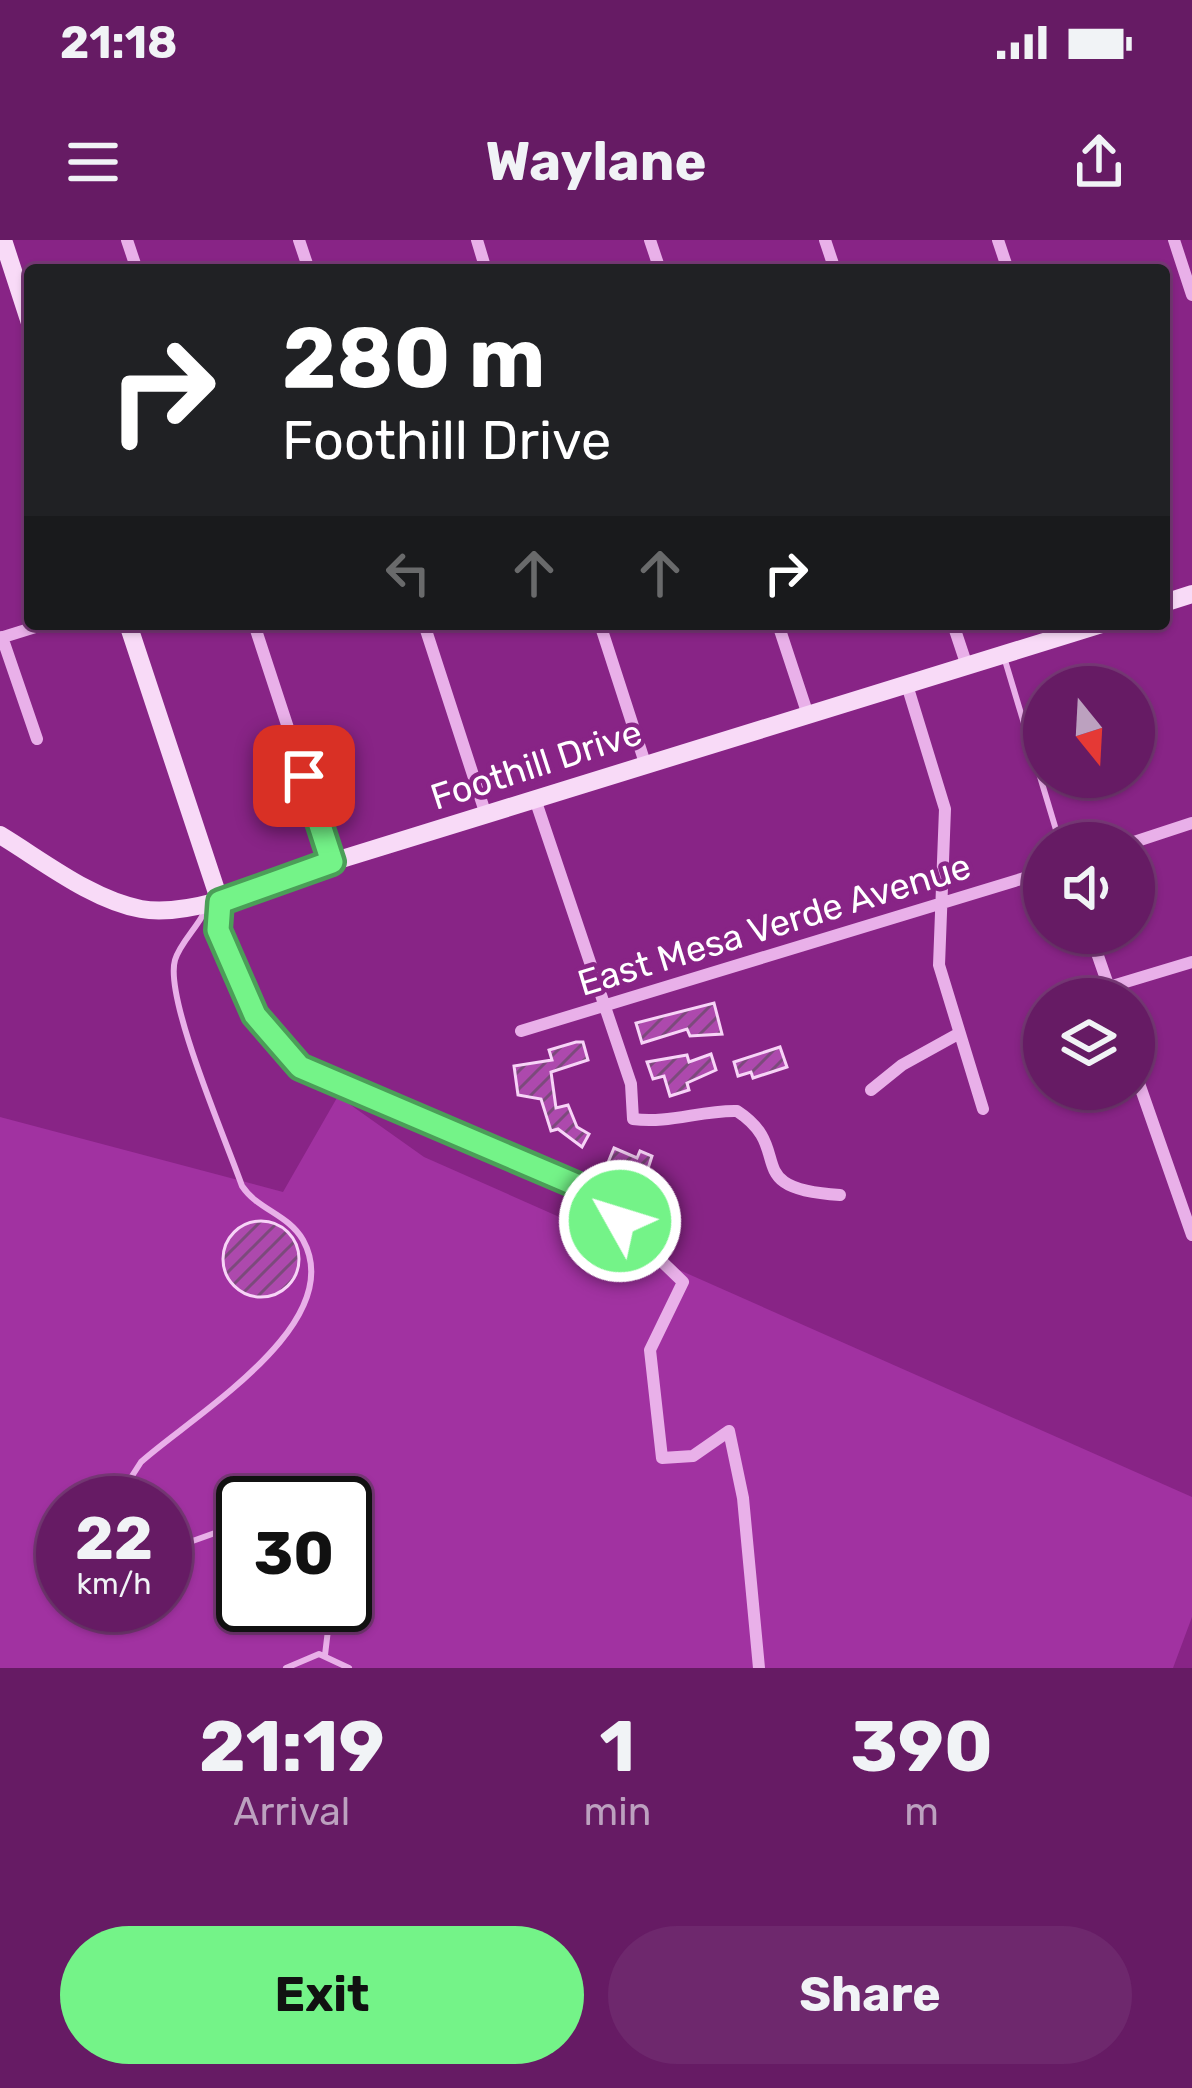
<!DOCTYPE html>
<html lang="en">
<head>
<meta charset="utf-8">
<style>
	body { margin:0; font-family:Rubik,sans-serif; background:#6e286d; color:#f1f3f6; height:100vh; display:flex; flex-direction:column; font-size:45px; white-space:nowrap }
	* { box-sizing:border-box; margin:0 }
	p { font-size:39px; color:#bca1bf }
	.icon { flex:none; width:66px; height:66px; fill:none; stroke:currentColor; stroke-width:2; stroke-linecap:round; stroke-linejoin:round }
	.map { position:relative; height:1428px; overflow:hidden }
	.details { display:flex; flex-direction:column; background:#661b64; flex:1 }
	.details>* { flex:none }
	.top-card { position:absolute; left:24px; top:24px; width:1146px; height:366px; border-radius:12px; box-shadow:0 3px 9px #0004,0 0 0 3px #793978; background:#202124; color:#fff; overflow:hidden }
	.needle { width:78px; rotate:162deg }
	.tools { position:absolute; left:1023px; top:426px; display:grid; gap:24px }
	.tools a { display:grid; place-items:center; width:132px; height:132px; border-radius:50%; background:#661b64; box-shadow:0 3px 9px #0004,0 0 0 3px #793978; font-size:60px }
	.speed { position:absolute; left:36px; top:1236px; display:flex; gap:24px; font-size:60px; font-weight:700; text-align:center }
	.speed>* { display:grid; place-content:center; width:156px; height:156px; border-radius:50%; background:#661b64; box-shadow:0 3px 9px #0004,0 0 0 3px #793978; line-height:1 }
	.speed small { font-size:30px; font-weight:400 }
	.speed .limit { border:6px solid #111; border-radius:18px; background:#fff; color:#111 }
	.pin { position:absolute; display:grid; place-items:center; width:102px; height:102px; color:#fff; margin:-51px; border-radius:24px; box-shadow:0 6px 18px #0006 }
	.me { position:absolute; width:132px; margin:-66px; rotate:309deg; stroke-linejoin:round; filter:drop-shadow(0 0 9px #0008) }
	.turn { display:flex; align-items:center; gap:42px; height:252px; padding:0 60px; font-size:54px }
	.turn .icon { width:156px; height:156px; stroke-width:2.5 }
	.turn b { display:block; font-size:84px; line-height:102px }
	.lanes { display:flex; align-items:center; height:114px; padding:0 60px; background:#0003; justify-content:center; gap:60px; direction:ltr }
	.lanes .off { opacity:.35 }
	.eta { display:flex; justify-content:space-evenly; align-items:center; height:204px; text-align:center }
	.eta b { font-size:72px; font-weight:700; line-height:84px }
	.cta { display:flex; gap:24px; margin-top:auto; padding:24px 60px }
	.cta a { flex:1; height:138px; border-radius:72px; background:#74f388; color:#111; font-size:48px; font-weight:700; line-height:138px; text-align:center }
	.cta a+a { background:#6e286d; color:#f1f3f6 }
	.status { display:flex; justify-content:space-between; align-items:center; height:84px; padding:0 60px; background:#661b64; direction:ltr }
	.status svg { height:33px; fill:currentColor }
	header { display:flex; justify-content:space-between; align-items:center; height:156px; padding:0 60px; background:#661b64; font-size:54px; font-weight:700 }
	.map>svg:first-child { display:block }
</style>
</head>
<body>
<div class="status"><b>21:18</b><svg viewBox="0 0 49 12"><path d="M0 12V9h3v3zM5 12V6h3v6zM10 12V3h3v9zM15 12V0h3v12zM26 1h20v11H26zM47 4h2v5h-2z"/></svg></div>
<header><svg class="icon" aria-label="menu" viewBox="0 0 24 24"><path d="M4 6h16M4 12h16M4 18h16"/></svg>Waylane<svg class="icon" aria-label="share" viewBox="0 0 24 24"><path d="M12 15V3M7 8l5-5 5 5M5 13v7h14v-7"/></svg></header>
<div class="map">
<svg width="1192" height="1428" viewBox="0 0 1192 1428">
	<defs>
		<pattern id="building-hatch" width="6" height="6" patternUnits="userSpaceOnUse" patternTransform="scale(3)"><rect width="6" height="6" fill="#ad49ad"/><path d="M-1 1l2-2M0 6l6-6M5 7l2-2" fill="none" stroke="#7c4a7c"/></pattern>
	</defs>
	<rect width="100%" height="100%" fill="#882486"/>
	<path fill="#a132a1" fill-rule="evenodd" d="M 338,856 L 424,917 L 1192,1257 L 1192,1377 L 1173,1428 L 0,1428 L 0,877 L 283,952 ZM 63,1263 L 165,1263 L 165,1365 L 63,1365 ZM 243,1263 L 345,1263 L 345,1365 L 243,1365 Z"/>
	<path fill="url(#building-hatch)" stroke="#f7d4f7" stroke-width="3" d="M 714,763 L 722,794 L 690,796 L 687,789 L 642,803 L 636,783 Z
		M 576,802 L 583,802 L 588,820 L 551,832 L 556,868 L 568,865 L 577,887 L 589,894 L 582,907 L 558,889 L 551,891 L 541,859 L 518,855 L 514,826 L 552,820 L 549,810 Z
		M 780,807 L 787,827 L 753,838 L 751,832 L 738,836 L 734,822 Z
		M 711,814 L 716,830 L 687,843 L 689,850 L 670,856 L 664,836 L 653,839 L 647,822 L 687,815 L 689,822 Z
		M 614,908 L 637,918 L 640,911 L 652,916 L 645,938 L 607,925 Z
		M223 1019a38 38 0 1 1 76 0a38 38 0 1 1-76 0Z"/>
	<g fill="none" stroke-linecap="round" stroke-linejoin="round">
		<path stroke="#e9b0e9" stroke-width="6" d="M 1004,417 L 1060,603
			M 132,1263 L 132,1236 L 141,1222 C 192,1176 349,1084 303,1000 C 288,974 258,970 242,946 C 226,900 164,758 175,720 C 180,703 197,688 205,671
			M 165,1300 L 187,1303 L 243,1283
			M 325,1415 L 331,1365
			M 286,1428 L 319,1414 L 349,1428"/>
		<path stroke="#e9b0e9" stroke-width="12" d="M 127,0 L 137,30
			M 299,0 L 309,30
			M 477,0 L 486,30
			M 650,0 L 660,30
			M 825,0 L 835,30
			M 998,0 L 1008,30
			M 1174,0 L 1192,55
			M 254,384 L 332,622
			M 424,384 L 486,575
			M 600,384 L 645,523
			M 778,384 L 808,475
			M 953,384 L 967,426
			M 2,397 L 37,499
			M 0,398 L 45,384
			M 907,445 L 945,569 L 939,725 L 983,869
			M 535,559 L 631,844 L 633,879 C 669,884 701,870 737,871 C 797,910 737,949 840,955
			M 1131,603 L 1192,583
			M 220,662 L 218,690 L 255,775 L 300,827 L 588,950 L 683,1042 L 650,1110 L 662,1218 L 693,1216 L 729,1191 L 743,1258 L 759,1428
			M 1090,693 L 1113,759
			M 1109,747 L 1192,722
			M 521,791 L 1044,632
			M 1134,829 L 1192,995
			M 871,850 L 902,825 L 958,794"/>
		<path stroke="#f8daf7" stroke-width="18" d="M 3,0 L 30,83
			M 1164,363 L 1192,354
			M 128,384 L 220,662
			M 0,595 C 43,621 92,660 141,669 C 193,679 282,639 332,622 L 1102,384"/>
	</g>
	<g fill="none" stroke-linecap="round" stroke-linejoin="round">
		<defs>
			<path id="route" d="M 304,536 L 332,622 L 220,662 L 218,690 L 255,775 L 300,827 L 588,950 L 620,981"/>
		</defs>
		<use href="#route" stroke="#4b9e58" stroke-width="30"/>
		<use href="#route" stroke="#74f388" stroke-width="21"/>
	</g>
	<g text-anchor="middle" stroke-width="9" stroke-linejoin="round" paint-order="stroke">
		<g font-size="36" fill="#fff" stroke="#882486">
			<text transform="translate(536 524) rotate(-18)" y="13">Foothill Drive</text>
			<text transform="translate(774 684) rotate(-17)" y="13">East Mesa Verde Avenue</text>
		</g>
	</g>
</svg>
<div class="tools">
<a><svg class="needle" viewBox="-14 -14 28 28"><path d="M0-13l5 13h-10z" fill="#e53935"/><path d="M0 13l5-13h-10z" fill="#bca1bf"/></svg></a>
<a><svg class="icon" aria-label="sound" viewBox="0 0 24 24"><path d="M4 9h4l5-4v14l-5-4H4zM17 9q2 3 0 6"/></svg></a>
<a><svg class="icon" aria-label="layers" viewBox="0 0 24 24"><path d="M12 4l9 5-9 5-9-5zM3 14l9 5 9-5"/></svg></a>
</div>
<div class="speed"><div>22<small>km/h</small></div><div class="limit">30</div></div>
<div class="pin" style="left:304px;top:536px;background:#d93025"><svg class="icon" aria-label="arrive" viewBox="0 0 24 24"><path d="M6 21V4h12l-3 4 3 4H6"/></svg></div>
<svg class="me" style="left:620px;top:981px" viewBox="-20 -20 40 40"><circle r="17" fill="#74f388" stroke="#fff" stroke-width="3"/><path d="M0-11L8 9 0 5-8 9z" fill="#fff"/></svg>
<div class="top-card">
<div class="turn"><svg class="icon" aria-label="right" viewBox="0 0 24 24"><path d="M7 20v-9h11M14 6l5 5-5 5"/></svg><div><b>280 m</b>Foothill Drive</div></div>
<div class="lanes"><svg class="icon off" aria-label="left" viewBox="0 0 24 24"><path d="M17 20v-9H6M10 6l-5 5 5 5"/></svg><svg class="icon off" aria-label="ahead" viewBox="0 0 24 24"><path d="M12 20V5M6 11l6-6 6 6"/></svg><svg class="icon off" aria-label="ahead" viewBox="0 0 24 24"><path d="M12 20V5M6 11l6-6 6 6"/></svg><svg class="icon" aria-label="right" viewBox="0 0 24 24"><path d="M7 20v-9h11M14 6l5 5-5 5"/></svg></div>
</div>
</div>
<section class="details">
<div class="eta">
<div><b>21:19</b><p>Arrival</p></div>
<div><b>1</b><p>min</p></div>
<div><b>390</b><p>m</p></div>
</div>
<div class="cta"><a>Exit</a><a>Share</a></div>
</section>
</body>
</html>
